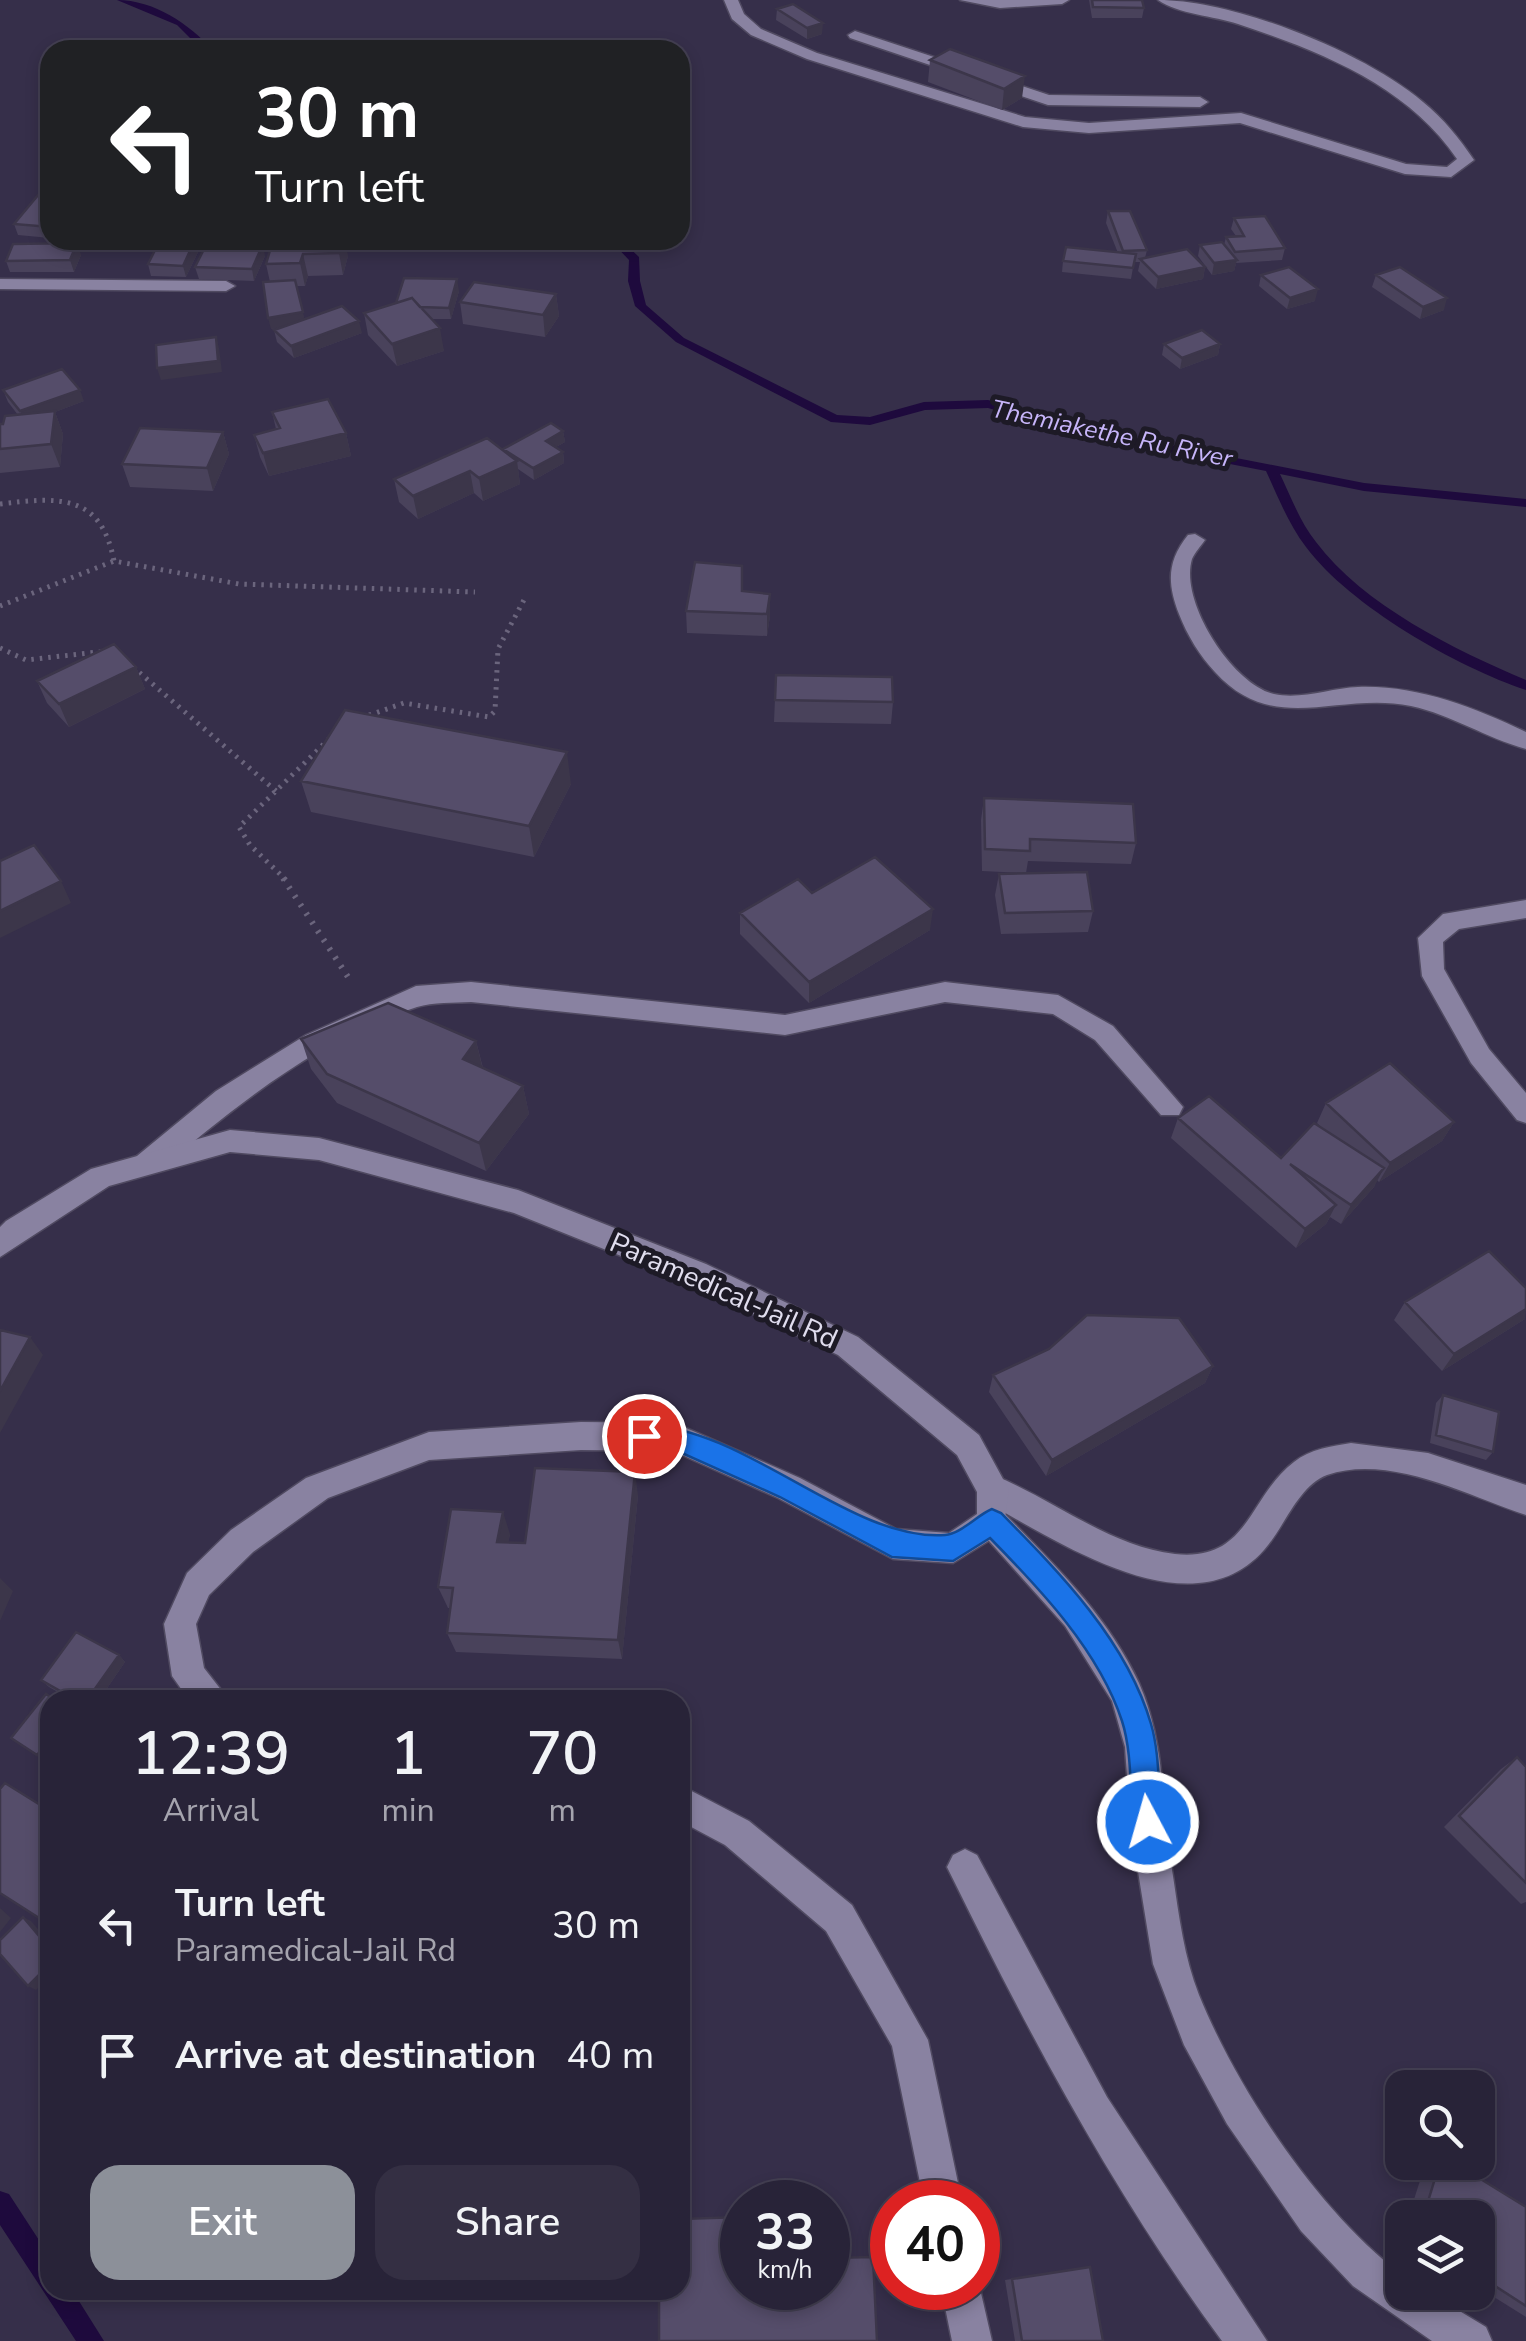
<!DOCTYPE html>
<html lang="en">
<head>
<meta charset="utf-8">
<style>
	body { margin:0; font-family:"Nunito Sans",sans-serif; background:#342f43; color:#f1f3f6; height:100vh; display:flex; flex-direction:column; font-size:38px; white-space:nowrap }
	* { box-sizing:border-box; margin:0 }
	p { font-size:32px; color:#a5a4ae }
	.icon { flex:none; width:55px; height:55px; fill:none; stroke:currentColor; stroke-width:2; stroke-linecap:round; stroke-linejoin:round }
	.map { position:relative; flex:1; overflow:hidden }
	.side { position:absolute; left:40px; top:1690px; width:650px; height:610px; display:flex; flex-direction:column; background:#282338; border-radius:30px; box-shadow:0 5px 15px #0003,0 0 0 2px #444053 }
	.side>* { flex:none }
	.top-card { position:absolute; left:40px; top:40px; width:650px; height:210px; border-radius:30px; box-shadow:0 5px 15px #0003,0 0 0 2px #444053; background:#202124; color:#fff; overflow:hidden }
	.buttons { position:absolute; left:1385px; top:2070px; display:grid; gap:20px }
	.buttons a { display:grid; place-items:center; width:110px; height:110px; border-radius:20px; background:#282338; box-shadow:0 5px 15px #0003,0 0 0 2px #444053; font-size:50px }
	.speed { position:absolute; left:720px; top:2180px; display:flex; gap:20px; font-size:50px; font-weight:700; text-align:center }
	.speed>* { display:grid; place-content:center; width:130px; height:130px; border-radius:50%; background:#282338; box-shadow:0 5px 15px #0003,0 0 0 2px #444053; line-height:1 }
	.speed small { font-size:25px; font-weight:400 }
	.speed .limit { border:15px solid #d22; background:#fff; color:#111 }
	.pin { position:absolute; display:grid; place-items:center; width:85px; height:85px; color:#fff; margin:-42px; border:5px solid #fff; border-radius:50%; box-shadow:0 2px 10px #0007 }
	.me { position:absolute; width:110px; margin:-55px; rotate:354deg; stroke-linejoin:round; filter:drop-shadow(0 0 8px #0008) }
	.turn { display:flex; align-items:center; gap:35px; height:210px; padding:0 50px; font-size:45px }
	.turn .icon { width:130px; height:130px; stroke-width:2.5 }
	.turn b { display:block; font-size:70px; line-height:85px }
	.eta { display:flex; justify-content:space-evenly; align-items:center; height:170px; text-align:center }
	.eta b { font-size:60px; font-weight:600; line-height:70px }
	.primary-button { display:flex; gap:20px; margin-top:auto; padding:20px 50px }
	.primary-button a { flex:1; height:115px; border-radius:30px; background:#8c9099; color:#fff; font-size:40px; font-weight:600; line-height:115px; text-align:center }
	.primary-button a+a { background:#342f43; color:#f1f3f6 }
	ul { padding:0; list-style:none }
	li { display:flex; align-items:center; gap:30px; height:130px; padding:0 50px }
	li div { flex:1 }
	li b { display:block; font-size:38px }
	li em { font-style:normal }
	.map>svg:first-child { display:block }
</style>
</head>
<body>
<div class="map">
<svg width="1526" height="2341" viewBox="0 0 1526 2341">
	<rect width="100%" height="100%" fill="#362f4a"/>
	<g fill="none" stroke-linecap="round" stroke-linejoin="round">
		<path fill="#1e0a3d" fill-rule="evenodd" d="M 117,0 C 154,0 189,24 213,50 L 202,50 L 177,25 Z
			M 610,240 L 621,240 L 639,257 L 640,281 L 646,305 L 684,338 L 837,415 L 870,417 L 924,402 L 988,400 L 1093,430 L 1364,483 L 1526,499 L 1526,507 L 1364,491 L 1280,474 C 1291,497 1300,522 1316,542 C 1363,605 1455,650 1526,680 L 1526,690 C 1457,667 1350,606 1306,547 C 1289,525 1278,497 1266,471 L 1091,437 L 988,408 L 925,410 L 870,425 L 831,422 L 676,342 L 635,306 L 628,281 L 629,260 Z
			M 0,2191 L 9,2194 L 50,2257 L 50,2290 L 72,2290 L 104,2341 L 76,2341 L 0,2225 Z"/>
		<defs>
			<path id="minor" d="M 724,0 L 738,0 L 744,14 L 761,29 L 817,53 L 1025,117 L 1089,123 L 1241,113 L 1406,164 L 1447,167 L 1457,159 C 1408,86 1320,51 1238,24 C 1214,16 1178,14 1158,0 C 1235,0 1364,52 1423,102 C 1444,119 1459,138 1474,160 L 1451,177 L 1405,174 L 1240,123 L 1089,133 L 1023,127 L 807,59 L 751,35 L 732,19 Z
				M 960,0 L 1069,0 L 1062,4 L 1000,8 Z
				M 855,31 L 1049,95 L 1200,97 L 1208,102 L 1200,107 L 1048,105 L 850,38 L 848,35 Z
				M 0,279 L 226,281 L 235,286 L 226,291 L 0,289 Z
				M 1195,534 L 1205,540 C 1201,546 1195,552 1192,559 C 1179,601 1232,684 1274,694 C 1301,700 1331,688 1358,687 C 1417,685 1473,707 1526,732 L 1526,749 C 1486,738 1452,715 1411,706 C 1337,691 1274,737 1215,672 C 1200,656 1187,635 1179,614 C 1167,583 1167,561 1188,535 Z
				M 1526,900 L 1526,918 L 1459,929 L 1443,942 L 1444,969 L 1489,1049 L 1526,1093 L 1526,1123 L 1517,1120 L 1471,1063 L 1422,976 L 1418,938 L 1443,914 Z
				M 471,982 L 785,1015 L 945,982 L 1058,995 L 1113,1026 L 1183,1107 L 1179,1115 L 1161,1115 L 1095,1040 L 1053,1014 L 945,1002 L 785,1035 L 471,1002 C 454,1003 433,1002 417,1007 C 319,1038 234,1107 157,1172 L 137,1172 L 133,1164 L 137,1156 L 216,1091 L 306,1035 L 416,986 Z
				M 1351,1443 L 1428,1453 L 1526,1485 L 1526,1515 C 1469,1496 1389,1453 1327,1475 C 1298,1486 1284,1528 1264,1550 C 1191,1633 1058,1541 982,1500 L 977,1490 L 982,1480 L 993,1475 C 1054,1499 1108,1546 1175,1554 C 1249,1562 1248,1497 1294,1462 C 1310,1449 1332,1446 1351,1443 Z
				M 965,1849 L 977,1855 L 1107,2097 L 1267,2341 L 1222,2341 C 1116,2197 1032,2040 953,1879 L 947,1867 L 953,1855 Z"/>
			<path id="tertiary" d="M 992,1507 L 1003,1512 C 1054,1564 1108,1616 1139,1683 C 1166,1744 1162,1812 1173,1876 C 1179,1916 1184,1957 1199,1995 C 1238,2091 1319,2212 1402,2275 L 1402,2292 L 1428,2292 L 1486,2327 L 1492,2341 L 1432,2341 L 1353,2286 L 1301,2231 L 1227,2124 L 1184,2045 L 1153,1964 L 1130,1822 L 1125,1747 L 1112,1701 L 1065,1626 L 981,1532 L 976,1522 L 981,1512 Z"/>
			<path id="secondary" d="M 230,1130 L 319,1138 L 518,1190 L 706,1264 L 858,1337 L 979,1435 L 1009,1490 L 1003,1532 L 953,1563 L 893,1559 L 778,1498 L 673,1451 L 581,1450 L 429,1460 L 328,1498 L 253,1552 L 209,1595 L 196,1624 L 204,1668 L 229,1700 L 189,1700 L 172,1676 L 164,1624 L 187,1573 L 231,1530 L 306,1478 L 429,1432 L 581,1422 L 675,1423 L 800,1478 L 896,1529 L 949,1533 L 977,1514 L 977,1492 L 957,1455 L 838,1355 L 686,1282 L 514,1213 L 319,1160 L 230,1152 L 109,1186 L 0,1257 L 0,1227 L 6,1221 L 91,1169 Z
				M 680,1785 L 749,1821 L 852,1905 L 928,2040 L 962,2202 L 924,2202 L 892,2046 L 826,1931 L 725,1845 L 680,1821 Z
				M 978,2280 L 992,2341 L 952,2341 L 941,2288 L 978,2288 Z"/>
		</defs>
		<use href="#minor" stroke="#504a61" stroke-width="3"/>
		<use href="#tertiary" stroke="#504a61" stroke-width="3"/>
		<use href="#secondary" stroke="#504a61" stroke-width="3"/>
		<path stroke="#6b657d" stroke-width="5" stroke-dasharray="2.5 6" stroke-linecap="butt" d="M 0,504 C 58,497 101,493 114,561
			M 0,606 L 114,561 L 239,584 L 475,592
			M 0,648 L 26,660 L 107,651
			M 133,667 L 276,791
			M 361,718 L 404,703 L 489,717 L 495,711 L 498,649 L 526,596
			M 286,880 L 250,845 L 239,827 L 330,738"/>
		<path stroke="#6b657d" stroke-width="6" stroke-dasharray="2.5 8" stroke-linecap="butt" d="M 283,878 L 352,983"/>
		<use href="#minor" fill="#8982a1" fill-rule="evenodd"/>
		<use href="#tertiary" fill="#8982a1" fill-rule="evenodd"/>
		<use href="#secondary" fill="#8982a1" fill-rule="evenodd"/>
	</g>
	<path fill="#49425b" d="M 1089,0 L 1142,0 L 1144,8 L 1142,18 L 1092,18 Z
		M 777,9 L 822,34 L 807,39 L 776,20 Z
		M 950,49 L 1022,98 L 1002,110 L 928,82 L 930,60 Z
		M 50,189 L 50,238 L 18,235 L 14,224 Z
		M 1108,211 L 1147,250 L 1145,258 L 1205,267 L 1203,279 L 1156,289 L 1138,271 L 1140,262 L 1134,262 L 1131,279 L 1062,272 L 1063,261 L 1118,253 L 1106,223 Z
		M 1234,218 L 1285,248 L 1282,260 L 1236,263 L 1234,271 L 1212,275 L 1198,256 L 1200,245 L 1224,245 L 1226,237 L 1236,236 L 1231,229 Z
		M 160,240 L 196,240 L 199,250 L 186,277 L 151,276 L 148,264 Z
		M 273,240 L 348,256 L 343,275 L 308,276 L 305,286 L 296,286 L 304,319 L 362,333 L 294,358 L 277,342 L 274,330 L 283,327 L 271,329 L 270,282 L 266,264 Z
		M 81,255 L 74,272 L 10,272 L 6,261 Z
		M 265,256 L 254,281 L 199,279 L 195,267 Z
		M 1261,275 L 1315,301 L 1287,309 L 1259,286 Z
		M 1376,275 L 1444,310 L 1420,319 L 1372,287 Z
		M 459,291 L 451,319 L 432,319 L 444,351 L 397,366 L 368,335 L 364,313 Z
		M 556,294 L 559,316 L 545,337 L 463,324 L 460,302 Z
		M 1164,344 L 1220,344 L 1218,355 L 1180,369 L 1162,355 Z
		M 3,390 L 84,401 L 55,412 L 63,434 L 60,467 L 0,473 L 0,424 L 3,424 L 18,415 L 8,402 Z
		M 272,412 L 346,433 L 351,456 L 269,476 L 260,457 L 254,435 L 276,429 Z
		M 563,431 L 565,442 L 556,447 L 563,452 L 564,463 L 534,480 L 518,469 L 520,484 L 483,501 L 474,493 L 418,519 L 399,502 L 394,479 L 503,450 Z
		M 223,432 L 229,454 L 213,491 L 130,487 L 122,464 Z
		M 742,591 L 770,594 L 770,616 L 767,636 L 687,633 L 686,611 Z
		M 136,667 L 145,689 L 69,727 L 47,703 L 37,681 Z
		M 776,675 L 893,702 L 891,724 L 774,722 Z
		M 301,781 L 571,784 L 534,857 L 311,812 Z
		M 984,798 L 1136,843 L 1131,864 L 1028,861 L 1026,873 L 982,871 L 981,820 Z
		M 999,874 L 1093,911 L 1088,932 L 1001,934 L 995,895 Z
		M 740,913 L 930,930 L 809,1003 L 740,934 Z
		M 301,1039 L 476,1041 L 483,1068 L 523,1086 L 529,1114 L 486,1171 L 337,1103 L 311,1069 Z
		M 1326,1103 L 1454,1122 L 1442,1141 L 1379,1182 L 1377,1180 L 1374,1187 L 1341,1224 L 1330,1217 L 1326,1224 L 1296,1248 L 1171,1138 L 1178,1118 L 1281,1158 L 1323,1129 L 1317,1123 Z
		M 1405,1302 L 1525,1319 L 1442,1371 L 1394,1320 Z
		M 1213,1366 L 1205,1383 L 1046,1476 L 989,1392 L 993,1375 Z
		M 1443,1395 L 1493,1452 L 1486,1460 L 1430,1443 L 1436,1403 Z
		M 638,1495 L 622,1659 L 456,1652 L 447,1633 L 450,1608 L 448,1608 L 438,1587 L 510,1534 L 508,1542 L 525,1543 Z
		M 119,1655 L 125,1662 L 99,1700 L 72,1700 L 49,1687 L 41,1680 Z
		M 1517,1757 L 1526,1767 L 1526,1902 L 1521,1904 L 1444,1827 L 1501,1769 Z
		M 1426,2162 L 1453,2162 L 1526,2207 L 1526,2317 L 1478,2287 L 1478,2218 L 1408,2218 Z
		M 1090,2267 L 1103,2341 L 1015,2341 L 1005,2280 Z"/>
	<path fill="#3c364a" d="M 823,23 L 822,34 L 807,39 L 807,28 Z
		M 1025,76 L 1022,98 L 1002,110 L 1004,89 Z
		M 195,240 L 199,250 L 186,277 L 183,266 Z
		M 342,240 L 345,240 L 348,256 L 343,275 L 339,253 Z
		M 77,243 L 81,255 L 74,272 L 70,260 Z
		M 263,244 L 265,256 L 254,281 L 252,269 Z
		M 303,254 L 308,276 L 305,286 L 300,263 Z
		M 1237,260 L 1234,271 L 1212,275 L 1214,263 Z
		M 1205,267 L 1203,279 L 1156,289 L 1158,277 Z
		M 457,279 L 459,291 L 451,319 L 449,308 Z
		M 1318,289 L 1315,301 L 1287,309 L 1290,298 Z
		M 556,294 L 559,316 L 545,337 L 543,315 Z
		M 1447,298 L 1444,310 L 1420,319 L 1423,307 Z
		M 303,312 L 305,323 L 271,329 L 268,318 Z
		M 359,321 L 362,333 L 294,358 L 291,346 Z
		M 440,328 L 444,351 L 397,366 L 392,344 Z
		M 216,337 L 219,348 L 222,372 L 161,380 L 157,368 Z
		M 1220,344 L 1218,355 L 1180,369 L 1182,358 Z
		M 80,390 L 84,401 L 55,412 L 63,434 L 60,467 L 51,444 L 25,423 L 20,411 Z
		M 563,431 L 565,442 L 547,452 L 546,441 Z
		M 223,432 L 229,454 L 213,491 L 207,468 Z
		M 346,433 L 351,456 L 269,476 L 263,453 Z
		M 563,452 L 564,463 L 534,480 L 533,468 Z
		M 517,461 L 520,484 L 483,501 L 479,478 Z
		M 470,471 L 474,493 L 418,519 L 413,496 Z
		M 770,594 L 770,616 L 767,636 L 767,614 Z
		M 136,667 L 145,689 L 69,727 L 59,704 Z
		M 567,752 L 571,784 L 534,857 L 529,826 Z
		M 61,881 L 71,903 L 0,938 L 0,911 Z
		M 933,909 L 930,930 L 809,1003 L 809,982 Z
		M 476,1041 L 483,1070 L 463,1059 Z
		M 523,1086 L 529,1114 L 486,1171 L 479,1143 Z
		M 1454,1122 L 1442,1141 L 1379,1182 L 1390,1163 Z
		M 1384,1168 L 1374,1187 L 1341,1224 L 1351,1205 Z
		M 1336,1205 L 1326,1224 L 1296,1248 L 1305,1229 Z
		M 1526,1309 L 1525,1319 L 1442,1371 L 1454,1354 Z
		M 30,1337 L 43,1355 L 0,1433 L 0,1391 Z
		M 1213,1366 L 1205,1383 L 1046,1476 L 1052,1460 Z
		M 635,1472 L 638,1495 L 622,1659 L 618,1640 Z
		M 503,1512 L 510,1534 L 505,1563 L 497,1542 Z
		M 0,1578 L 13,1591 L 0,1621 Z
		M 119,1655 L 125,1662 L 99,1700 L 87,1700 Z
		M 50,1739 L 50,1755 L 45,1761 L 37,1755 Z
		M 0,1908 L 11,1918 L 0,1932 Z
		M 23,1917 L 31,1921 L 50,1943 L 50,1949 Z
		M 50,1964 L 50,1976 L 36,1990 L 28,1986 Z"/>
	<path fill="#554d6a" stroke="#3c364a" stroke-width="2.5" d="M 1092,0 L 1142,0 L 1144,8 L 1093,7 Z
		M 793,4 L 823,23 L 807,28 L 777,9 Z
		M 122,44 L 139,50 L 111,50 Z
		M 950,49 L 1025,76 L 1004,89 L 930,60 Z
		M 44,188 L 50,189 L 50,227 L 14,224 Z
		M 1108,211 L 1130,211 L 1147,250 L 1123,251 Z
		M 1265,216 L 1285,248 L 1235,252 L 1226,237 L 1244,236 L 1234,218 Z
		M 160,240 L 195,240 L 183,266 L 148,264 Z
		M 273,240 L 342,240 L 339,253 L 303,254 L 300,263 L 266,264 Z
		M 1222,242 L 1237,260 L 1214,263 L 1200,245 Z
		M 77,243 L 70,260 L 6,261 L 13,244 Z
		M 207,243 L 263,244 L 252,269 L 195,267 Z
		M 1066,247 L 1136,254 L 1133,268 L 1063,261 Z
		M 1187,249 L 1205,267 L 1158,277 L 1140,259 Z
		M 1289,267 L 1318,289 L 1290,298 L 1261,275 Z
		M 1400,267 L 1447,298 L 1423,307 L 1376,275 Z
		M 404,278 L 457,279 L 449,308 L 420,307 L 412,298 L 396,303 Z
		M 295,280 L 303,312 L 268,318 L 263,282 Z
		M 474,282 L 556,294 L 543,315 L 460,302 Z
		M 412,298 L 440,328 L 392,344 L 364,313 Z
		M 342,306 L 359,321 L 291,346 L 274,330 Z
		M 1202,330 L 1220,344 L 1182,358 L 1164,344 Z
		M 216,337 L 218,361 L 157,368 L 156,345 Z
		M 62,369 L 80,390 L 20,411 L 3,390 Z
		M 328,399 L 346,433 L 263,453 L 254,435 L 280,428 L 272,412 Z
		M 55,411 L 51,444 L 0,449 L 0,424 L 3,424 L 5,416 Z
		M 551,423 L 563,431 L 546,441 L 563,452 L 533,468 L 503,449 Z
		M 140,428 L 223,432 L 207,468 L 122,464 Z
		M 487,438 L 517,461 L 479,478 L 470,471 L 413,496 L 394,479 Z
		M 695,562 L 742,566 L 742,591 L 770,594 L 767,614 L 686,611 Z
		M 114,644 L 136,667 L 59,704 L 37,681 Z
		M 776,675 L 892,677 L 893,702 L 775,700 Z
		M 345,710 L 567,752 L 529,826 L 301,781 Z
		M 984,798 L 1133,804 L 1136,843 L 1030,839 L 1030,851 L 985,849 Z
		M 34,845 L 61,881 L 0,911 L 0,861 Z
		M 875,857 L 933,909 L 809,982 L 740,913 L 798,879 L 812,893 Z
		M 1087,872 L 1093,911 L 1005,913 L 999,874 Z
		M 388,1003 L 476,1041 L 463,1059 L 523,1086 L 479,1143 L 327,1074 L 301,1039 Z
		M 1390,1063 L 1454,1122 L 1390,1163 L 1326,1103 Z
		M 1209,1096 L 1281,1158 L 1314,1123 L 1384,1168 L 1351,1205 L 1290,1164 L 1336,1205 L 1305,1229 L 1178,1118 Z
		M 1489,1251 L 1526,1288 L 1526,1309 L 1454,1354 L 1405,1302 Z
		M 1087,1315 L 1179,1318 L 1213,1366 L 1052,1460 L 993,1375 L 1049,1349 Z
		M 0,1330 L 30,1337 L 0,1391 Z
		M 1443,1395 L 1499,1412 L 1493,1452 L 1436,1435 Z
		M 535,1468 L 635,1472 L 618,1640 L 447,1633 L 453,1588 L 438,1587 L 451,1509 L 503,1512 L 497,1542 L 525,1543 Z
		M 76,1632 L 119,1655 L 87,1700 L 76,1700 L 41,1680 Z
		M 46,1694 L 55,1700 L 50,1700 L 50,1739 L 37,1755 L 11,1738 Z
		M 1517,1757 L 1526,1767 L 1526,1883 L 1459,1816 Z
		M 5,1783 L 50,1811 L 50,1925 L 0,1893 L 0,1789 Z
		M 23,1917 L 50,1949 L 50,1964 L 28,1986 L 0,1954 L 0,1940 Z
		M 1440,2162 L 1453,2162 L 1526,2207 L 1526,2306 L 1478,2275 L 1478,2218 L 1423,2218 Z
		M 742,2217 L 742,2288 L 828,2288 L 828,2258 L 873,2257 L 877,2341 L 659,2341 L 659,2290 L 680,2290 L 680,2219 Z
		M 1090,2267 L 1103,2341 L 1022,2341 L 1012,2279 Z"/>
	<path fill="#1a73e8" stroke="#114b97" stroke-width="2.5" d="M 644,1425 C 747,1427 851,1542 945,1535 C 961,1534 977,1515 992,1509 L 1001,1513 C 1060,1573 1127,1641 1151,1724 C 1160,1754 1158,1791 1162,1822 L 1158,1833 L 1148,1837 L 1137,1833 L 1133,1822 C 1130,1791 1132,1752 1122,1721 C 1099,1651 1041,1590 990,1538 L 953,1561 L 892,1557 L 780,1497 L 673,1449 L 635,1445 L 631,1436 L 635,1428 Z"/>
	<g text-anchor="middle" stroke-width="10" stroke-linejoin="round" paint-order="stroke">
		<g font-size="25" font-style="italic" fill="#c7b5fa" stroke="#1d1a26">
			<text transform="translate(1112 433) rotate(12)" y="9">Themiakethe Ru River</text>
		</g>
		<g font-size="28" fill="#e0ddee" stroke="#1d1a26">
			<text transform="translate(724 1290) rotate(24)" y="10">Paramedical-Jail Rd</text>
		</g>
	</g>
</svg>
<div class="buttons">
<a><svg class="icon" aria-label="search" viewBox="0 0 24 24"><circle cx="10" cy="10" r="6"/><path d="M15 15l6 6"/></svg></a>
<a><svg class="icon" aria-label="layers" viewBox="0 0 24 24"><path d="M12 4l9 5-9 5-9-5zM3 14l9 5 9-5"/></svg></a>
</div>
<div class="speed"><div>33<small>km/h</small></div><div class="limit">40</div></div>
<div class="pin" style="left:644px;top:1436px;background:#d93025"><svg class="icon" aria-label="arrive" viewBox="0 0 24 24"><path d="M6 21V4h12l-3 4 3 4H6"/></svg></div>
<svg class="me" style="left:1148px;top:1822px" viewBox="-20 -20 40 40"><circle r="17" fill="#1a73e8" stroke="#fff" stroke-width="3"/><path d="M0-11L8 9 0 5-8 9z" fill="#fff"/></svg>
<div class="top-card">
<div class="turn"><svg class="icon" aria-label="left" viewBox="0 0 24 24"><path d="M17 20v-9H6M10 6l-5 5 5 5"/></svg><div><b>30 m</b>Turn left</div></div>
</div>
<section class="side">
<div class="eta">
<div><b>12:39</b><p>Arrival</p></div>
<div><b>1</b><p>min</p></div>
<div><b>70</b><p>m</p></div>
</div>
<ul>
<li><svg class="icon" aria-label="left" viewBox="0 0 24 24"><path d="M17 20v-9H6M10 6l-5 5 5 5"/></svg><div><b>Turn left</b><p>Paramedical-Jail Rd</p></div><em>30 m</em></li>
<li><svg class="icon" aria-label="arrive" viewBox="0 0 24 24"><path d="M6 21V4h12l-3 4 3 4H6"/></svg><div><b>Arrive at destination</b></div><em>40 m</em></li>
</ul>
<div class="primary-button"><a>Exit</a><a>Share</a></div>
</section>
</div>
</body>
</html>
